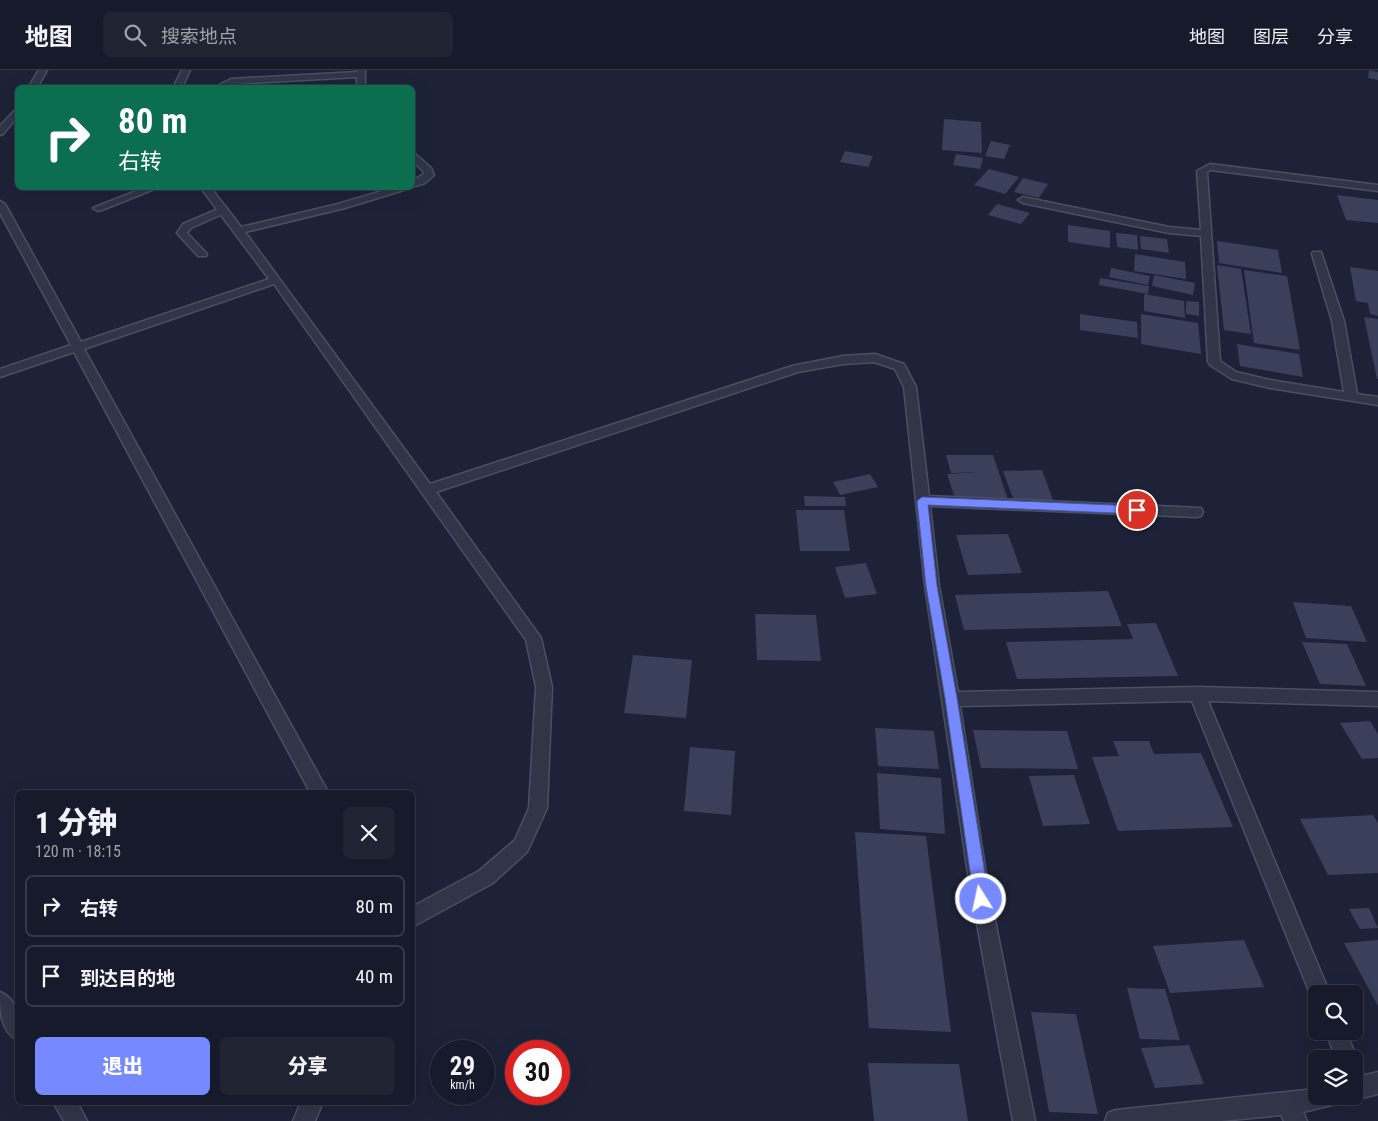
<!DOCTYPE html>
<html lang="zh">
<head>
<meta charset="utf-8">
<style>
	body { margin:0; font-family:"Roboto Condensed","Noto Sans SC",sans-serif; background:#1f2332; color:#f1f3f6; height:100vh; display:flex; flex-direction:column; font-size:19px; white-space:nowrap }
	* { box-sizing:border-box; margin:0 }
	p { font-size:16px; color:#9ea1a8 }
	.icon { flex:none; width:28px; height:28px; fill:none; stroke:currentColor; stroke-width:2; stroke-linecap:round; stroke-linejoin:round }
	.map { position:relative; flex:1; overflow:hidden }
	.panel { position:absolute; left:15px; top:720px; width:400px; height:315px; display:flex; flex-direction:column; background:#161a2a; border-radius:8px; box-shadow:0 5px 20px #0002,0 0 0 1px #353847 }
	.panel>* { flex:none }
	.hud { position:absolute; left:15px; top:15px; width:400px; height:105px; border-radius:8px; box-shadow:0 5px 20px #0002,0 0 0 1px #353847; background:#0b6e4f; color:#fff; overflow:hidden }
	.fabs { position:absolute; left:1308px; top:915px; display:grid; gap:10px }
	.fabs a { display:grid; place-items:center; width:55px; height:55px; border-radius:8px; background:#161a2a; box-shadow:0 5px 20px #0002,0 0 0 1px #353847; font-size:25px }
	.speed { position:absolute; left:430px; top:970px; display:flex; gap:10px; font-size:25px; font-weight:700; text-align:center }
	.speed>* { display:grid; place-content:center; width:65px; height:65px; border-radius:50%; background:#161a2a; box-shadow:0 5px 20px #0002,0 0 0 1px #353847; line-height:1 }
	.speed small { font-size:12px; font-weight:400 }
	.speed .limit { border:8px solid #d22; background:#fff; color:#111 }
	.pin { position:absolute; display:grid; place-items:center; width:42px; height:42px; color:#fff; margin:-21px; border:2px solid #fff; border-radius:50%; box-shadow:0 1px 5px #0007 }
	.me { position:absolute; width:55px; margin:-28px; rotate:350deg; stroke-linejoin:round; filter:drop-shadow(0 0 4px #0008) }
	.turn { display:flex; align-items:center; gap:18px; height:105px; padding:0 20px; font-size:22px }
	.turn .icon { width:65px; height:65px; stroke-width:2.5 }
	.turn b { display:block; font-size:35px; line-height:42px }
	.round { display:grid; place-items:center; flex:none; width:52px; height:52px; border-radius:8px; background:#1f2332 }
	.overview { display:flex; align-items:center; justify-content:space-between; height:85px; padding:0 20px }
	h1 { font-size:30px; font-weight:800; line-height:38px }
	.cta { display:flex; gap:10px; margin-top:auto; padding:10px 20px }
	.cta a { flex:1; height:58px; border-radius:8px; background:#7689ff; color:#fff; font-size:20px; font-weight:800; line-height:58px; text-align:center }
	.cta a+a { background:#1f2332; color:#f1f3f6 }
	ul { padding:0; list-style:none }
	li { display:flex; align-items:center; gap:15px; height:62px; margin:0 10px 8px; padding:0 10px; border:2px solid #353847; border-radius:8px }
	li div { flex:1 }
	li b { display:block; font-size:19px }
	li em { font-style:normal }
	header { display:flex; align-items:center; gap:30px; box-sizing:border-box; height:70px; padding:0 25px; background:#161a2a; border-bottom:1px solid #353847 }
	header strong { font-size:24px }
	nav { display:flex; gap:28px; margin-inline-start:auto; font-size:18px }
	.search { width:350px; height:45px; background:#1f2332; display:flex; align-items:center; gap:12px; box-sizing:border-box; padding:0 18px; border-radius:8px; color:#9ea1a8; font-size:19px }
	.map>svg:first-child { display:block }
</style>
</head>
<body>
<header>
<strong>地图</strong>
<div class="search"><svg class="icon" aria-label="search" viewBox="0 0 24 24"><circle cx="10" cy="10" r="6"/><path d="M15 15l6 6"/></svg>搜索地点</div>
<nav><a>地图</a><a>图层</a><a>分享</a></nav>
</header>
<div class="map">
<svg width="1378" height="1051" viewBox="0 0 1378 1051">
	<rect width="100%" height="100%" fill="#1d2238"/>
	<path fill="#3b405a" d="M 1369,0 L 1378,2 L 1378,10 L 1368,8 Z
		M 944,49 L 981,52 L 982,83 L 942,80 Z
		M 991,71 L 1010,75 L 1004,89 L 985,86 Z
		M 845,81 L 873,86 L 868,97 L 840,92 Z
		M 956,84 L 983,88 L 980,99 L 953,95 Z
		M 989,99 L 1019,107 L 1005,124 L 974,115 Z
		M 1023,108 L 1048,114 L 1039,128 L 1014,122 Z
		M 1337,125 L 1378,130 L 1378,153 L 1346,150 Z
		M 997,134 L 1030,143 L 1021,154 L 988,145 Z
		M 1068,155 L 1110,161 L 1110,178 L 1068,172 Z
		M 1116,163 L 1137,165 L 1138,180 L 1117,177 Z
		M 1140,166 L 1167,169 L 1169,183 L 1141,179 Z
		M 1217,171 L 1278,180 L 1282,203 L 1219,193 Z
		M 1135,184 L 1185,192 L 1186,209 L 1134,201 Z
		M 1217,195 L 1241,199 L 1251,264 L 1224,260 Z
		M 1350,197 L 1378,201 L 1378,246 L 1370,244 L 1368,233 L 1356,231 Z
		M 1111,198 L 1150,206 L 1148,215 L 1109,207 Z
		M 1244,200 L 1287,206 L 1300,280 L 1254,273 Z
		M 1154,205 L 1195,213 L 1193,225 L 1152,216 Z
		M 1100,208 L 1149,216 L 1148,224 L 1099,215 Z
		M 1144,224 L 1184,231 L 1185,248 L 1144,241 Z
		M 1186,231 L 1199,232 L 1199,246 L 1186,244 Z
		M 1080,244 L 1137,252 L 1138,268 L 1080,260 Z
		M 1141,244 L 1198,253 L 1201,284 L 1141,274 Z
		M 1364,247 L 1378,249 L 1378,309 L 1377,309 Z
		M 1237,274 L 1299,284 L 1303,307 L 1240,296 Z
		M 946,385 L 993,385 L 1008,430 L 956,431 L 947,404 L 978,402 L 951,403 Z
		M 1042,400 L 1053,430 L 1014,431 L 1003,401 Z
		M 870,404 L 878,417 L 840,425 L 833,412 Z
		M 804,426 L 845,427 L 846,436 L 805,436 Z
		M 796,440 L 844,440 L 850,481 L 800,481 Z
		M 1008,464 L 1022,503 L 968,505 L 956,465 Z
		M 866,493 L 877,524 L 845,528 L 835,497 Z
		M 1108,521 L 1122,556 L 964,560 L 955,525 Z
		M 1293,532 L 1351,536 L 1367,572 L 1306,568 Z
		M 755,544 L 816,545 L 821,591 L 757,590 Z
		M 1156,553 L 1178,606 L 1017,609 L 1006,572 L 1133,569 L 1127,554 Z
		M 1302,572 L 1347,574 L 1366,616 L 1320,614 Z
		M 633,585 L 692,590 L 686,648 L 624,643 Z
		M 1370,651 L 1378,664 L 1378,688 L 1362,689 L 1340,653 Z
		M 875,658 L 934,661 L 939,699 L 878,696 Z
		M 973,660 L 1067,661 L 1078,699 L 981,698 Z
		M 1113,671 L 1149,671 L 1154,684 L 1201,683 L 1233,757 L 1118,761 L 1092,687 L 1119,686 Z
		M 690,677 L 735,681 L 731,745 L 684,741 Z
		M 877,703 L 941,708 L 945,764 L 880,759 Z
		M 1074,705 L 1090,754 L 1043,756 L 1029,706 Z
		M 1373,745 L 1378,753 L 1378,803 L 1328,805 L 1300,749 Z
		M 855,762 L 926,766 L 951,962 L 869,958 Z
		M 1369,838 L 1378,858 L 1360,859 L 1349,839 Z
		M 1244,870 L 1264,917 L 1170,923 L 1153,876 Z
		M 1378,870 L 1378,936 L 1344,873 Z
		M 1127,918 L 1165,919 L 1180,970 L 1140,969 Z
		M 1031,942 L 1076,944 L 1098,1044 L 1049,1042 Z
		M 1189,975 L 1204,1014 L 1155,1018 L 1141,978 Z
		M 868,993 L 959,994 L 968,1051 L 874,1051 Z"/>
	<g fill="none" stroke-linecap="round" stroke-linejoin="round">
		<defs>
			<path id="service" d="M 144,118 L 157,118 L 102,140 L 98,141 L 93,138 Z
				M 223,137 L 227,138 L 227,142 L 191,158 L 187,163 L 207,184 L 206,186 L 198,186 L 177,163 L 183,154 Z"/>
			<path id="minor" d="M 39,0 L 47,0 L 37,18 L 28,18 Z
				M 182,0 L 190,0 L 182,18 L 173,18 Z
				M 357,0 L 365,0 L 365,18 L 357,18 L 357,7 L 232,14 L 225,18 L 213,18 L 231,9 L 357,2 Z
				M 18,37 L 18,46 L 3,64 L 0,65 L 0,56 Z
				M 412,81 L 431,98 L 434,105 L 425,113 L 412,117 L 412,111 L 424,104 L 423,101 L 412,90 Z
				M 1210,94 L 1378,115 L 1378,121 L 1211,100 L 1207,102 L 1220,291 L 1236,302 L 1270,310 L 1344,322 L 1332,251 L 1312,184 L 1313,182 L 1321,182 L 1344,251 L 1357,324 L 1378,327 L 1378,335 L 1270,318 L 1232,309 L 1210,295 L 1208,292 L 1201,166 L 1169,163 L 1023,133 L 1018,130 L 1023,127 L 1169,157 L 1201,160 L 1197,101 Z
				M 201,118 L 211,118 L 241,157 L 338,134 L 392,118 L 406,118 L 404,120 L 345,138 L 245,162 L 430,414 L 792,296 L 843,286 L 875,284 L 904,294 L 916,317 L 929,426 L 1201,438 L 1203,442 L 1201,446 L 1196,447 L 930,436 L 939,516 L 958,622 L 1197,617 L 1378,622 L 1378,636 L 1208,631 L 1330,924 L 1316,924 L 1316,932 L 1313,931 L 1192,631 L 960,636 L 987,810 L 1035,1051 L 1013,1051 L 969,810 L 925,516 L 904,317 L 895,299 L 874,292 L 843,294 L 798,302 L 436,422 L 541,568 L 552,617 L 547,738 L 527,782 L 493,813 L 412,857 L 412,837 L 479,801 L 515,770 L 529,738 L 536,617 L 526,570 L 274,214 L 84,279 L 328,722 L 310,722 L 74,282 L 0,307 L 0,299 L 71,275 L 0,143 L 0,131 L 5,134 L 81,272 L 269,209 Z
				M 0,922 C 20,930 18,952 18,970 C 0,962 0,940 0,922 Z
				M 1326,961 L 1346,961 L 1357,989 L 1354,996 L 1354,989 L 1336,989 Z
				M 1378,1002 L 1378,1024 L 1354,1030 L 1346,1027 L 1354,1026 L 1354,1008 Z
				M 1316,1019 L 1316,1026 L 1339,1026 L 1336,1034 L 1303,1042 L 1307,1051 L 1284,1051 L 1281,1045 L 1221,1051 L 1105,1051 L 1108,1043 L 1116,1040 Z
				M 53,1032 L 77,1032 L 87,1051 L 64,1051 Z
				M 301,1032 L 323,1032 L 315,1051 L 293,1051 Z"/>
		</defs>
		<use href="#service" stroke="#4b4f64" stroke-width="3"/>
		<use href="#minor" stroke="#4b4f64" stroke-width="3"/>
		<use href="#service" fill="#313548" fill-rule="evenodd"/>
		<use href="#minor" fill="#313548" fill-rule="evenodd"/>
	</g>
	<path fill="#7689ff" stroke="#4d59a6" d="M 922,427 L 1137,436 L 1143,440 L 1137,444 L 928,435 L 937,516 L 957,628 L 989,829 L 986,834 L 981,836 L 976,834 L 974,829 L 945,628 L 926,516 L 917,431 Z"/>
</svg>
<div class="fabs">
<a><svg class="icon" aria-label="search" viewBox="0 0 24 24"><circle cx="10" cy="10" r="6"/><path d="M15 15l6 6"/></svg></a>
<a><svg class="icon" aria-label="layers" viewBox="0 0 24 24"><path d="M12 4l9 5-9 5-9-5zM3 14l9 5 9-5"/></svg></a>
</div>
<div class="speed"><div>29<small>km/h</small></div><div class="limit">30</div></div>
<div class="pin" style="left:1137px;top:440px;background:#d93025"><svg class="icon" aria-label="arrive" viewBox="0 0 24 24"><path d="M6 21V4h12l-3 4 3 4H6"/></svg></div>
<svg class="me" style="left:981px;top:829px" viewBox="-20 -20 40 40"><circle r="17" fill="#7689ff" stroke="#fff" stroke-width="3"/><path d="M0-11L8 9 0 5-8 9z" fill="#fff"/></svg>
<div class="hud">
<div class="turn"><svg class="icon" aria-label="right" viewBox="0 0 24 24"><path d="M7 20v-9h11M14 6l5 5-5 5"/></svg><div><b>80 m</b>右转</div></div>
</div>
<section class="panel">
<div class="overview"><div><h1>1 分钟</h1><p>120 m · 18:15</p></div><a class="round"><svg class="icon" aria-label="close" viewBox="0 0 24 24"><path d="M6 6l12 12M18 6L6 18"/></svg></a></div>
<ul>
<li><svg class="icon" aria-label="right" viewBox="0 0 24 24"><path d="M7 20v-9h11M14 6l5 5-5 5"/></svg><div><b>右转</b></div><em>80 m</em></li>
<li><svg class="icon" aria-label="arrive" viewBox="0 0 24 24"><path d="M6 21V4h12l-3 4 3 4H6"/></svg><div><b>到达目的地</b></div><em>40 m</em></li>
</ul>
<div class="cta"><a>退出</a><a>分享</a></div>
</section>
</div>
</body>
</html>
